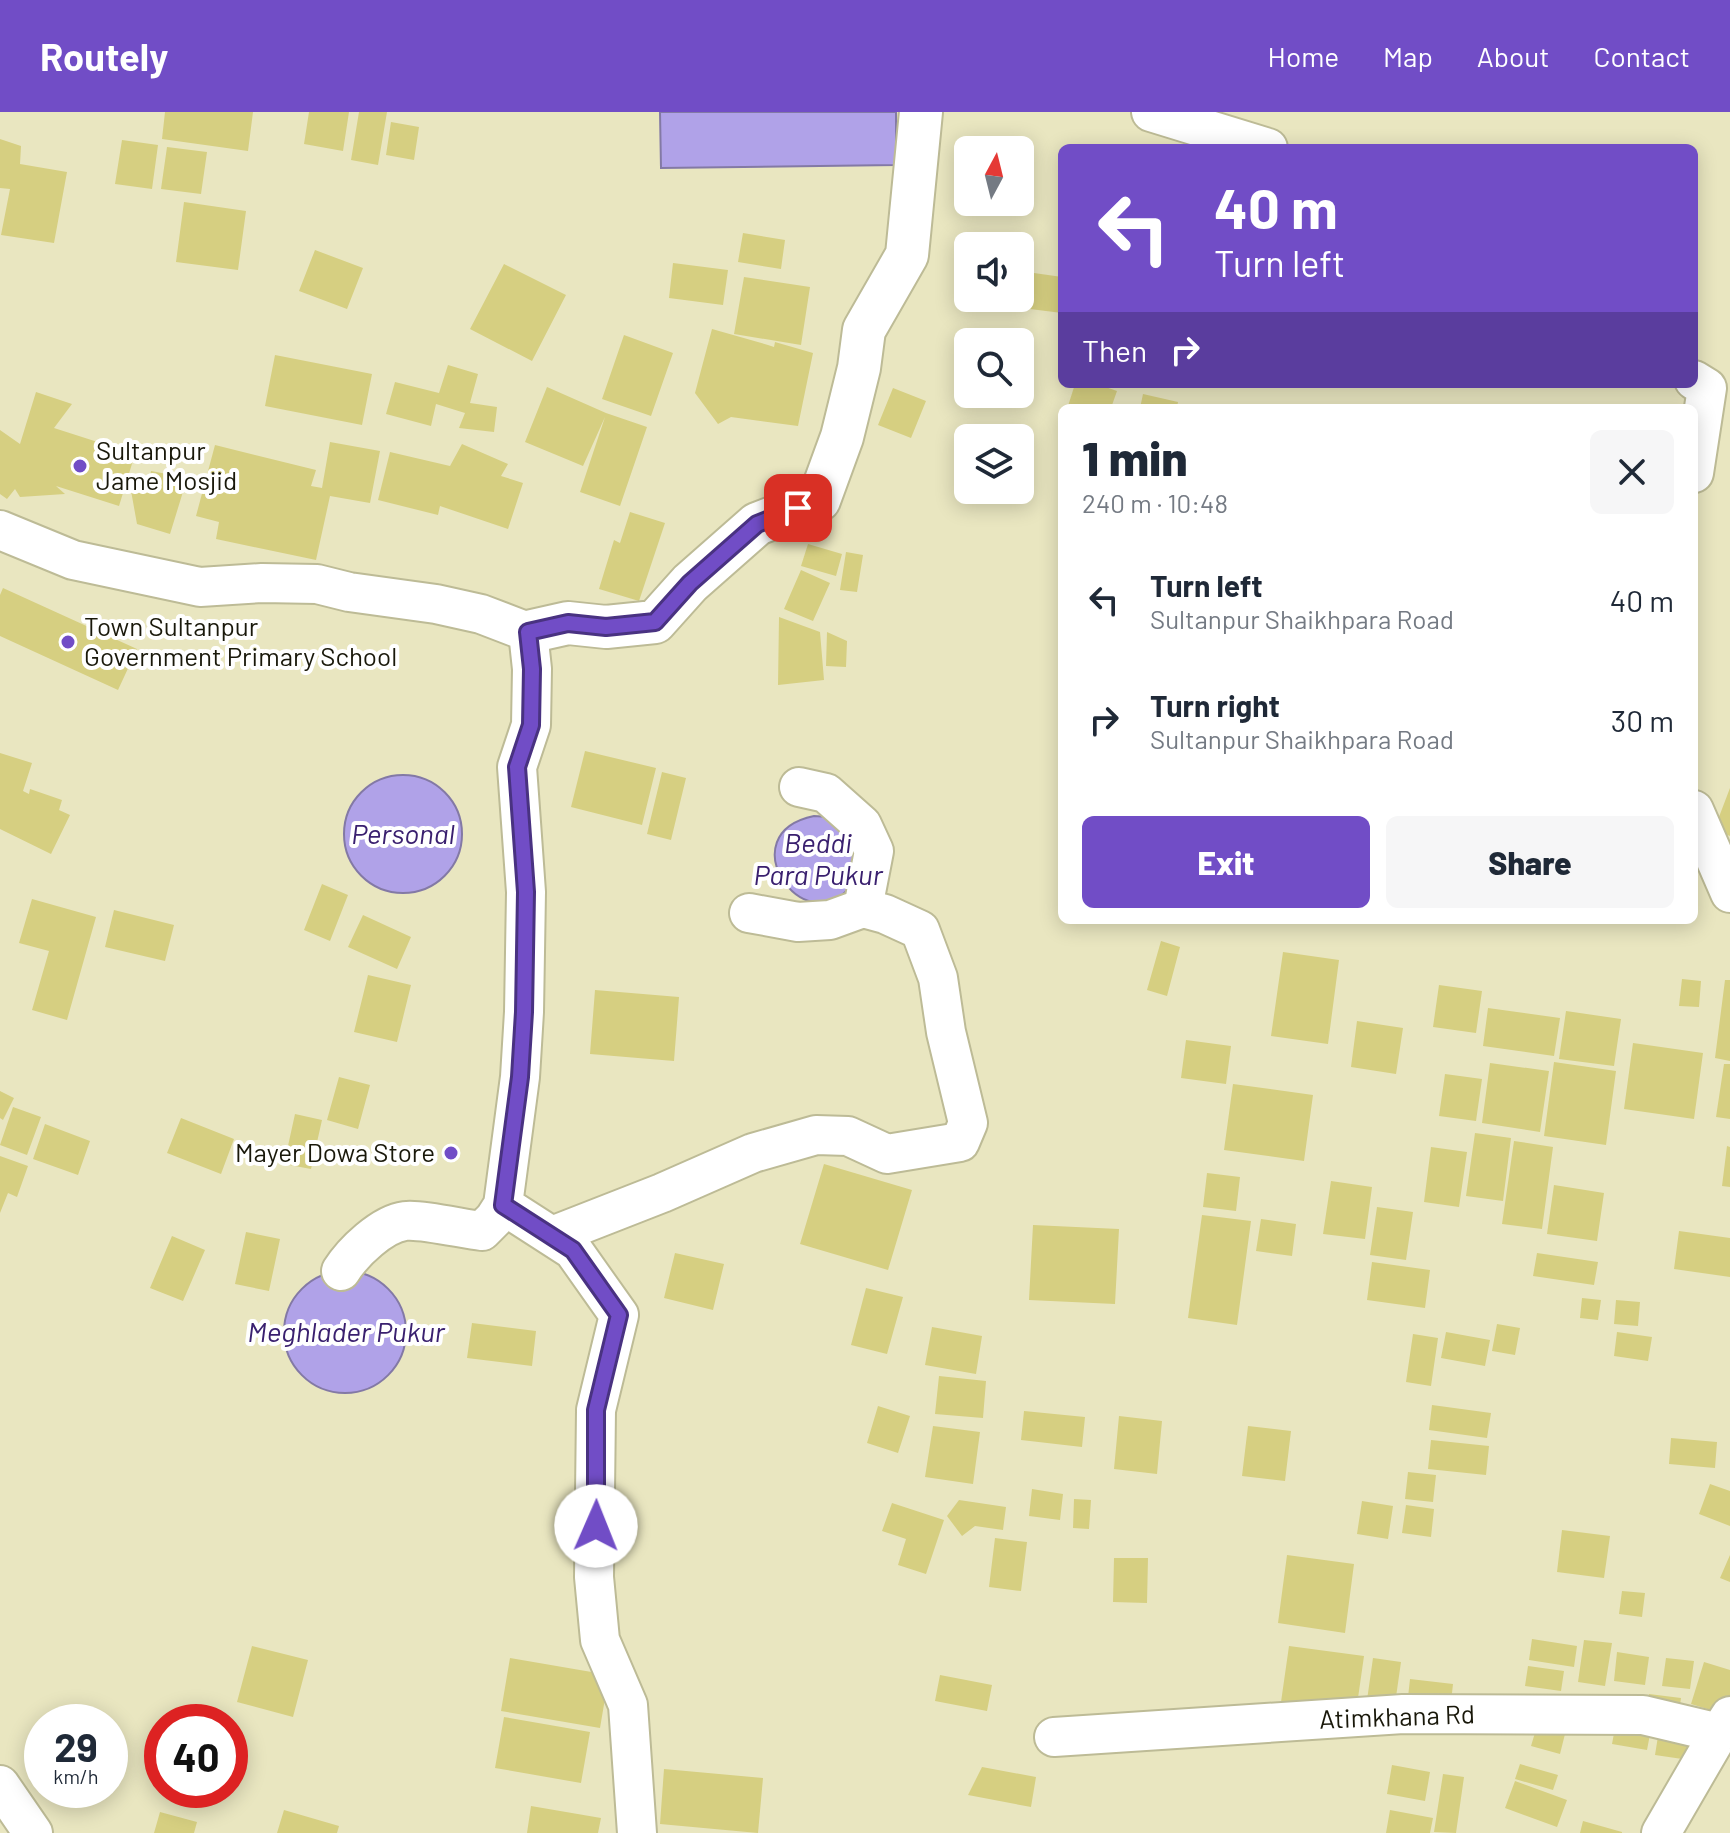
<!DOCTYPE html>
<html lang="en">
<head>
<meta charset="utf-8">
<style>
	body { margin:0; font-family:Barlow,sans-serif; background:#f6f6f7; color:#1f2937; height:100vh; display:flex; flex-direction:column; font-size:30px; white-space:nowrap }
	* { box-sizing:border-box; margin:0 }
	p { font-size:26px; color:#747a83 }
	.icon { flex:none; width:44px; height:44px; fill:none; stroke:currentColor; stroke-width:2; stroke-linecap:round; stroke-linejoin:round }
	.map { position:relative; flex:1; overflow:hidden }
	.side { position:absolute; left:1058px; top:292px; width:640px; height:520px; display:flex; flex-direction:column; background:#fff; border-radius:12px; box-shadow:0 4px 20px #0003 }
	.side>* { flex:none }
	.hud { position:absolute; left:1058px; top:32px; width:640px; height:244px; border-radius:12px; box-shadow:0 4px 20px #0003; background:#714dc6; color:#fff; overflow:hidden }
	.needle { width:52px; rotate:7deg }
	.tools { position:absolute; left:954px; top:24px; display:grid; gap:16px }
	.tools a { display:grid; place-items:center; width:80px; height:80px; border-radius:12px; background:#fff; box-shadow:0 4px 20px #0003; font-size:40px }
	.speed { position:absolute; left:24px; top:1592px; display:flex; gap:16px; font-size:40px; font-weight:700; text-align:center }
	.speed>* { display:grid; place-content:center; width:104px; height:104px; border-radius:50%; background:#fff; box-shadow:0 4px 20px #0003; line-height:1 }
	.speed small { font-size:20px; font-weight:400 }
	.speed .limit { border:12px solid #d22; background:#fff; color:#111 }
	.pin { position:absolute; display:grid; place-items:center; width:68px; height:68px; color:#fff; margin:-34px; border-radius:16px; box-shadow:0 4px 12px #0006 }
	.me { position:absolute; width:88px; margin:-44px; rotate:1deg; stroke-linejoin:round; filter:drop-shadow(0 0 6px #0008) }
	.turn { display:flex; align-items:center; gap:28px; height:168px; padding:0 24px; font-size:36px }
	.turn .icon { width:104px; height:104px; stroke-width:2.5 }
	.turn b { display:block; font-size:56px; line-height:68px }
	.then { display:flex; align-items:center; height:76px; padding:0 24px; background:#0003; gap:16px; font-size:30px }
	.round { display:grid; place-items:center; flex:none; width:84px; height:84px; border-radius:12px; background:#f6f6f7 }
	.summary { display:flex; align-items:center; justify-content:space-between; height:136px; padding:0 24px }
	h1 { font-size:48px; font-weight:800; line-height:60px }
	.cta { display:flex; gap:16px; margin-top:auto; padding:16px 24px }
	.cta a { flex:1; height:92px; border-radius:12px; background:#714dc6; color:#fff; font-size:32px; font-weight:800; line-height:92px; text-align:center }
	.cta a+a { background:#f6f6f7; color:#1f2937 }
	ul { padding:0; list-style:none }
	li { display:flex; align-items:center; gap:24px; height:120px; padding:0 24px }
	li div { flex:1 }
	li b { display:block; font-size:30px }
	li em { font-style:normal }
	header { display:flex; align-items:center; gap:48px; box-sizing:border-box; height:112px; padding:0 40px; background:#714dc6; color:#fff }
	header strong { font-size:38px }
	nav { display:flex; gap:44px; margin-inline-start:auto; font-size:28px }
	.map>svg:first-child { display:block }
</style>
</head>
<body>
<header>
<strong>Routely</strong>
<nav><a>Home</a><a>Map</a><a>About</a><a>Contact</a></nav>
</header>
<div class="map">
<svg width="1730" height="1721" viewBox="0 0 1730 1721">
	<rect width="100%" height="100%" fill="#e9e6c0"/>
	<path fill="#b0a2e8" stroke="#8379a5" stroke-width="2" d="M 660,0 L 896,0 L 896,53 L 661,56 Z
		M344 722a59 59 0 1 1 118 0a59 59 0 1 1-118 0Z
		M 814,704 L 829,705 L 859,734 C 857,746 856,767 849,776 C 804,830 728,722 814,704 Z
		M284 1220a61 61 0 1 1 122 0a61 61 0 1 1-122 0Z"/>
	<path fill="#d6cf81" d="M 165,0 L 253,0 L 248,39 L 162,27 Z
		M 309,0 L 349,0 L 343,39 L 304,32 Z
		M 359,0 L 387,0 L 378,53 L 351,48 Z
		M 391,10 L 419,15 L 414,48 L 386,43 Z
		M 0,27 L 21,34 L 20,52 L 67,60 L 54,131 L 1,123 L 10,77 L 0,76 Z
		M 122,28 L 158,33 L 152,77 L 115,72 Z
		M 167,35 L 207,40 L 201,82 L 161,77 Z
		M 184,90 L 246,99 L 238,158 L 176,150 Z
		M 743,121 L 785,128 L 781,157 L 738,150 Z
		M 315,138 L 363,156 L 347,197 L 299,179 Z
		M 673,151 L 728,158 L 723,193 L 669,186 Z
		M 504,152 L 566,183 L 532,249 L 470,217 Z
		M 1027,160 L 1062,165 L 1062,201 L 1022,196 Z
		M 744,165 L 810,175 L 801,233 L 734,222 Z
		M 712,217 L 768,233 L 774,235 L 775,230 L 813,241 L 798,314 L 731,305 L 718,312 L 695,281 Z
		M 624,223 L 673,241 L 651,304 L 602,287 Z
		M 275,243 L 372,262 L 362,313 L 265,294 Z
		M 448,253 L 478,262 L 470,291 L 497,295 L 494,320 L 459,316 L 465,301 L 436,292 L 431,314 L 386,302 L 395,270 L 439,281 Z
		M 1075,272 L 1097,272 L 1117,279 L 1111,296 L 1068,294 Z
		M 547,275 L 606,301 L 647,315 L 620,394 L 580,380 L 605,305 L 583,354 L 525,330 Z
		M 893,276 L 926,289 L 911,326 L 878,313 Z
		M 36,280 L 72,292 L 54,316 L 135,342 L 119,394 L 56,374 L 65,382 L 20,385 L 15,377 L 7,387 L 0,382 L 0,318 L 20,332 Z
		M 1143,282 L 1178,290 L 1177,296 L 1140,296 Z
		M 330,330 L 380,339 L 370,391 L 330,384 L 316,448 L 216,427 L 219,410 L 196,404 L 215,333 L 316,358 L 311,374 L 322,376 Z
		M 462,332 L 508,352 L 501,364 L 523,371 L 508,417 L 440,394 L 438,403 L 378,388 L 390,340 L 450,354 Z
		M 151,359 L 183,365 L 182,369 L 186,370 L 170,422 L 137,412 L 128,362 L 150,365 Z
		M 630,400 L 665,411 L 639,489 L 599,477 L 614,428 L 620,431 Z
		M 808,432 L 842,442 L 836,464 L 801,454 Z
		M 846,440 L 863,443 L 857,480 L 840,478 Z
		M 801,458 L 830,471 L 813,509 L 784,497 Z
		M 3,476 L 137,537 L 118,578 L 0,524 L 0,483 Z
		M 779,505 L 820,520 L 824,568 L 778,573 Z
		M 827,520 L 847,529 L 846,555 L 826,554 Z
		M 585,639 L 656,656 L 642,713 L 571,695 Z
		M 0,641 L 32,651 L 23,679 L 29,682 L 30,677 L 62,688 L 59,698 L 70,703 L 51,742 L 0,717 Z
		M 662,660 L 686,666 L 671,728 L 647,722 Z
		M 1730,676 L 1730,724 L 1714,718 Z
		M 322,772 L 348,783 L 330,829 L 304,818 Z
		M 32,787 L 96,805 L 67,908 L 32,898 L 49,839 L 19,831 Z
		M 114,798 L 174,813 L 165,849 L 105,835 Z
		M 363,803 L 411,825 L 397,857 L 348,835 Z
		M 1161,829 L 1180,835 L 1167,884 L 1147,878 Z
		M 1283,840 L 1339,848 L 1328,932 L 1271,924 Z
		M 368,863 L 411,873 L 397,930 L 354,920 Z
		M 1682,867 L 1701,869 L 1699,895 L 1679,894 Z
		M 1725,868 L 1730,868 L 1730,949 L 1715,946 Z
		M 1439,873 L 1482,879 L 1476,921 L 1433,915 Z
		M 595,878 L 679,885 L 674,949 L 590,942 Z
		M 1488,896 L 1560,906 L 1554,944 L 1483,934 Z
		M 1566,899 L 1621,907 L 1614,954 L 1559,947 Z
		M 1357,909 L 1403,916 L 1396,962 L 1351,955 Z
		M 1186,928 L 1231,934 L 1226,972 L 1181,966 Z
		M 1633,931 L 1703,941 L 1694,1007 L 1624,997 Z
		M 1554,950 L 1616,959 L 1606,1033 L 1544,1024 Z
		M 1490,951 L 1549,959 L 1540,1020 L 1482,1011 Z
		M 1724,952 L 1730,952 L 1730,1007 L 1716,1005 Z
		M 1445,962 L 1482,967 L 1476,1009 L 1439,1004 Z
		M 339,965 L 370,973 L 358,1017 L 327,1008 Z
		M 1233,972 L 1313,983 L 1304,1049 L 1224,1038 Z
		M 0,979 L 14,986 L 3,1008 L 0,1006 Z
		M 13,995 L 41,1005 L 27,1043 L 0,1033 Z
		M 295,1002 L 322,1008 L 311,1057 L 284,1052 Z
		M 181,1006 L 234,1027 L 221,1062 L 167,1041 Z
		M 45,1012 L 90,1029 L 78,1063 L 33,1047 Z
		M 1475,1021 L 1511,1026 L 1503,1089 L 1466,1084 Z
		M 1514,1029 L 1553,1035 L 1542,1117 L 1502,1112 Z
		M 1727,1034 L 1730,1035 L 1730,1075 L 1722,1074 Z
		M 1431,1035 L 1467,1040 L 1459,1095 L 1424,1090 Z
		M 0,1044 L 28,1054 L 17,1085 L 8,1081 L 0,1101 Z
		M 824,1052 L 912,1078 L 888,1158 L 800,1132 Z
		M 1207,1061 L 1240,1065 L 1236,1099 L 1203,1095 Z
		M 1331,1069 L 1372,1075 L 1365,1127 L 1323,1122 Z
		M 1554,1073 L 1604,1081 L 1597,1129 L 1547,1122 Z
		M 1377,1095 L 1413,1100 L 1406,1148 L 1370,1143 Z
		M 1202,1103 L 1251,1109 L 1237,1213 L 1188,1206 Z
		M 1261,1107 L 1296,1112 L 1292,1144 L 1256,1139 Z
		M 1033,1113 L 1119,1117 L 1115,1192 L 1029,1188 Z
		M 1679,1119 L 1730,1126 L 1730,1165 L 1674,1157 Z
		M 246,1120 L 280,1127 L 269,1179 L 235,1172 Z
		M 172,1124 L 205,1138 L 183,1189 L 150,1176 Z
		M 675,1141 L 724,1152 L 713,1198 L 664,1186 Z
		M 1537,1141 L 1598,1150 L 1594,1173 L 1533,1164 Z
		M 1372,1150 L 1430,1158 L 1425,1196 L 1367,1188 Z
		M 866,1176 L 903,1185 L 887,1242 L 851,1233 Z
		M 1582,1186 L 1601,1188 L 1598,1208 L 1580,1206 Z
		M 1616,1188 L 1640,1190 L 1638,1214 L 1614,1212 Z
		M 472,1211 L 536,1219 L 532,1254 L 467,1246 Z
		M 1497,1212 L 1520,1216 L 1515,1243 L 1492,1239 Z
		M 932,1215 L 982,1224 L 976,1262 L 925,1253 Z
		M 1446,1220 L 1490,1228 L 1485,1254 L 1441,1246 Z
		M 1617,1220 L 1652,1225 L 1648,1249 L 1614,1244 Z
		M 1413,1222 L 1438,1226 L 1431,1274 L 1406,1270 Z
		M 939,1264 L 986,1269 L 983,1306 L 935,1302 Z
		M 1432,1293 L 1491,1301 L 1487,1326 L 1429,1318 Z
		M 878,1294 L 910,1304 L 898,1341 L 867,1331 Z
		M 1024,1299 L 1085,1305 L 1082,1335 L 1021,1328 Z
		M 1119,1304 L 1162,1309 L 1157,1362 L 1114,1357 Z
		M 933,1314 L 980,1320 L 973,1372 L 925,1365 Z
		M 1248,1314 L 1291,1319 L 1285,1369 L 1242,1364 Z
		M 1671,1326 L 1717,1330 L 1715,1356 L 1669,1352 Z
		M 1431,1328 L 1489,1334 L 1486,1363 L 1428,1357 Z
		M 1408,1360 L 1436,1363 L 1433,1390 L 1405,1387 Z
		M 1710,1372 L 1730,1379 L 1730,1414 L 1699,1402 Z
		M 1032,1377 L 1063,1382 L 1060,1408 L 1029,1404 Z
		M 1074,1387 L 1091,1388 L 1089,1417 L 1073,1416 Z
		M 959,1388 L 1006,1395 L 1003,1418 L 975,1414 L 962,1424 L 947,1404 Z
		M 1362,1389 L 1393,1394 L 1388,1427 L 1357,1422 Z
		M 892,1391 L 944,1408 L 926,1462 L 898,1453 L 906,1427 L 882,1419 Z
		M 1406,1393 L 1434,1397 L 1431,1425 L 1402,1421 Z
		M 1562,1418 L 1610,1424 L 1604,1466 L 1557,1460 Z
		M 995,1426 L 1027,1430 L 1021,1479 L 989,1475 Z
		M 1287,1443 L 1354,1452 L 1345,1521 L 1278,1511 Z
		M 1730,1443 L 1730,1470 L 1720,1466 Z
		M 1114,1446 L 1148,1446 L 1147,1491 L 1113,1490 Z
		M 1622,1479 L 1645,1481 L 1642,1505 L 1619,1502 Z
		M 1532,1527 L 1577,1534 L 1574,1555 L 1529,1548 Z
		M 1584,1528 L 1612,1531 L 1605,1574 L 1578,1570 Z
		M 252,1534 L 308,1548 L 293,1605 L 237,1590 Z
		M 1289,1534 L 1364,1544 L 1356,1600 L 1281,1590 Z
		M 1617,1540 L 1649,1545 L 1645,1573 L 1614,1569 Z
		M 510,1546 L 609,1563 L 600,1616 L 501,1599 Z
		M 1373,1546 L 1401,1550 L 1395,1592 L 1367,1588 Z
		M 1666,1546 L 1694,1549 L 1690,1577 L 1662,1574 Z
		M 1704,1550 L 1730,1558 L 1730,1596 L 1727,1603 L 1691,1592 Z
		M 1528,1554 L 1564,1559 L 1561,1579 L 1525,1574 Z
		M 940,1563 L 992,1573 L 987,1599 L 935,1589 Z
		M 1410,1567 L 1453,1572 L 1451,1590 L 1408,1585 Z
		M 1649,1582 L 1681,1586 L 1679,1600 L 1648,1596 Z
		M 504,1605 L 590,1620 L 581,1671 L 495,1656 Z
		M 1616,1611 L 1651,1617 L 1647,1638 L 1612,1632 Z
		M 1537,1614 L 1565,1622 L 1560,1642 L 1531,1634 Z
		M 1659,1618 L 1700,1625 L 1696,1649 L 1655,1643 Z
		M 1520,1652 L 1558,1663 L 1553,1678 L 1515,1667 Z
		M 1392,1653 L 1430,1660 L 1425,1689 L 1387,1682 Z
		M 982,1655 L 1036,1665 L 1031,1695 L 968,1683 Z
		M 664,1657 L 763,1666 L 758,1721 L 660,1712 Z
		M 1443,1662 L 1464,1665 L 1456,1721 L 1434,1720 Z
		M 1515,1669 L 1567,1688 L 1557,1715 L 1505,1696 Z
		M 531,1694 L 601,1706 L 598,1721 L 527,1721 Z
		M 284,1698 L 339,1714 L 337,1721 L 277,1721 Z
		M 1390,1698 L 1433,1706 L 1430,1721 L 1386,1721 Z
		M 160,1700 L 197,1710 L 194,1721 L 154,1721 Z
		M 1583,1709 L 1622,1720 L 1622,1721 L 1580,1721 Z"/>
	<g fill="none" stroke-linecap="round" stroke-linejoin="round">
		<defs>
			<path id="tertiary" d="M 1151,0 L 1268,36
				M 1694,268 L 1707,276 L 1694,361
				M 0,418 L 73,448 L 200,475 L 262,471 L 317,472 L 349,480 L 436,492 L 481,502 L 528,520 L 532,557 L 531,613 L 517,655 L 526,780 L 524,900 L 520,965 L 503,1093 L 573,1138 L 619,1203 L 596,1298 L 594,1465 L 600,1528 L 628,1593 L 637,1721
				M 799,675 L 826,681 L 862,713 L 874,739 L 863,796
				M 1694,698 L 1730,781
				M 552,1124 L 662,1081 L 753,1041 L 816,1023 L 848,1024 L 887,1042 L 960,1030 L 968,1011 L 946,920 L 938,866 L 920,818 L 885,802 L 863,796 L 830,808 L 798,810 L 749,801
				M 341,1159 C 353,1140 382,1112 405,1109 C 421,1107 464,1117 482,1119 L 494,1107 L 503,1093
				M 1054,1625 L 1403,1602 L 1643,1603 L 1719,1621 L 1730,1604
				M 0,1673 L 33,1721
				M 1661,1721 L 1719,1621"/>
			<path id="secondary" d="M 528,520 L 568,511 L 606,515 L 655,510 L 690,471 L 757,412 L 819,388 L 842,325 L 859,256 L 864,218 L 907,143 L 921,0"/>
		</defs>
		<use href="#tertiary" stroke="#bdbb96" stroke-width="42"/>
		<use href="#secondary" stroke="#bdbb96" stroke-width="46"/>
		<use href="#tertiary" stroke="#fff" stroke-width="38"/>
		<use href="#secondary" stroke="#fff" stroke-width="42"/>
	</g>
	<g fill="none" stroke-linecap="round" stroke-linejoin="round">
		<defs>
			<path id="route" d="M 596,1414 L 596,1298 L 619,1203 L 573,1138 L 503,1093 L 520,965 L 524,900 L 526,780 L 517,655 L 531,613 L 532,557 L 528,520 L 568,511 L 606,515 L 655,510 L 690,471 L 757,412 L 798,396"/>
		</defs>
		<use href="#route" stroke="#493281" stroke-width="20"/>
		<use href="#route" stroke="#714dc6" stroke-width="14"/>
	</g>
	<g fill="#714dc6" stroke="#fff" stroke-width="3">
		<circle cx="80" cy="354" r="8"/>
		<circle cx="68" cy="530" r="8"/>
		<circle cx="451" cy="1041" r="8"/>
	</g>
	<g text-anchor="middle" stroke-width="8" stroke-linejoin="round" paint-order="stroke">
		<g font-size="26" fill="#19180a" stroke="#fff" text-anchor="start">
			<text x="96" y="348">Sultanpur<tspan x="96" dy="30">Jame Mosjid</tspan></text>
			<text x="84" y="524">Town Sultanpur<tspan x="84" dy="30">Government Primary School</tspan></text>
			<text x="435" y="1050" text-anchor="end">Mayer Dowa Store</text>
		</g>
		<g font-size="26" fill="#19180a" stroke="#fff">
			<text transform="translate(1397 1605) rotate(-2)" y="9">Atimkhana Rd</text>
		</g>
		<g font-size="28" font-style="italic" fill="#3a206f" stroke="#fff">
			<text x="403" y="732">Personal</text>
			<text x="818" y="741">Beddi<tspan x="818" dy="32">Para Pukur</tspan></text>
			<text x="346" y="1230">Meghlader Pukur</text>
		</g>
	</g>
</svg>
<div class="tools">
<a><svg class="needle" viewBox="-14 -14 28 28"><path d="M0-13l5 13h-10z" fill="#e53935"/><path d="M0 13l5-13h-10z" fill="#747a83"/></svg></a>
<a><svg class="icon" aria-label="sound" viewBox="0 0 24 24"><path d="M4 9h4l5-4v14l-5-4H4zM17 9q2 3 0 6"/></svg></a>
<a><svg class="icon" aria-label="search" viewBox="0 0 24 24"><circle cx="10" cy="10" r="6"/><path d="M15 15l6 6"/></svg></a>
<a><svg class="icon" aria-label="layers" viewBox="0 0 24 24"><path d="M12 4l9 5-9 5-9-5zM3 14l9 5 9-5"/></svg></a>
</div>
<div class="speed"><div>29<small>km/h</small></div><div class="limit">40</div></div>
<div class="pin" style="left:798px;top:396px;background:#d93025"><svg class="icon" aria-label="arrive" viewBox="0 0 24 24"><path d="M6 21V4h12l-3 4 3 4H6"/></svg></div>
<svg class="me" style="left:596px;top:1414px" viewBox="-20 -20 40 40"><circle r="19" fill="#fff"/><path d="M0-13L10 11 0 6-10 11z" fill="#714dc6"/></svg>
<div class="hud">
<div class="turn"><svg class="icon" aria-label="left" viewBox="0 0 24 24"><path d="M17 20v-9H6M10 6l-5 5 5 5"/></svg><div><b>40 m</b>Turn left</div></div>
<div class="then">Then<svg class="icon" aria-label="right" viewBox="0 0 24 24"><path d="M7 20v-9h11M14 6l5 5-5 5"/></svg></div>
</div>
<section class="side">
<div class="summary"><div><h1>1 min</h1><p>240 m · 10:48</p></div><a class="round"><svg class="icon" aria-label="close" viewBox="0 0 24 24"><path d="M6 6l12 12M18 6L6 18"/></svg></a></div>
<ul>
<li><svg class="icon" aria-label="left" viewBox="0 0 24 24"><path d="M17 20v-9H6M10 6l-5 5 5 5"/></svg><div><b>Turn left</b><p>Sultanpur Shaikhpara Road</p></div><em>40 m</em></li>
<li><svg class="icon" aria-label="right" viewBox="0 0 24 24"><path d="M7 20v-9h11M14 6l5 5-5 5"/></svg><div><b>Turn right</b><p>Sultanpur Shaikhpara Road</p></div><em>30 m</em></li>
</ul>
<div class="cta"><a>Exit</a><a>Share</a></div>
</section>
</div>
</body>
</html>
